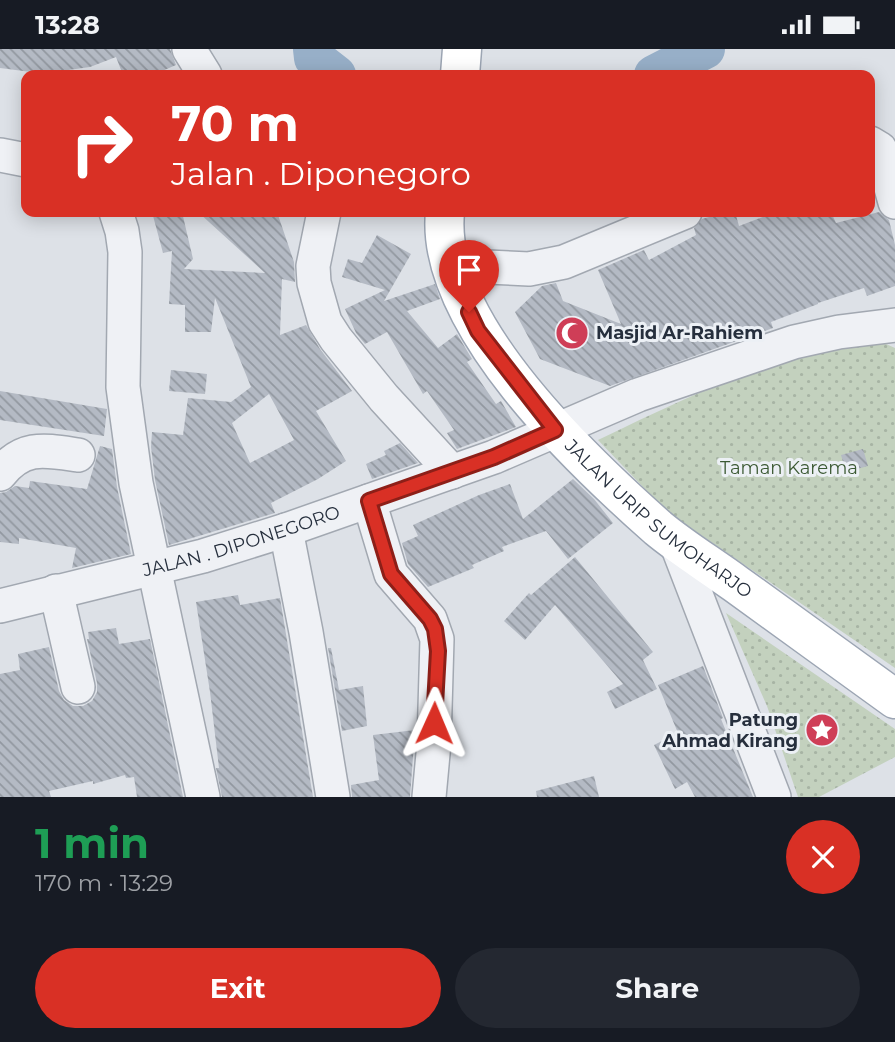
<!DOCTYPE html>
<html lang="en">
<head>
<meta charset="utf-8">
<style>
	body { margin:0; font-family:Montserrat,sans-serif; background:#242831; color:#f1f3f6; height:100vh; display:flex; flex-direction:column; font-size:26px; white-space:nowrap }
	* { box-sizing:border-box; margin:0 }
	p { font-size:23px; color:#9ea1a6 }
	.icon { flex:none; width:38px; height:38px; fill:none; stroke:currentColor; stroke-width:2; stroke-linecap:round; stroke-linejoin:round }
	.map { position:relative; height:748px; overflow:hidden }
	.side { display:flex; flex-direction:column; background:#171b24; flex:1 }
	.side>* { flex:none }
	.top-card { position:absolute; left:21px; top:21px; width:854px; height:147px; border-radius:14px; box-shadow:0 4px 18px #0003; background:#d93025; color:#fff; overflow:hidden }
	.pin { position:absolute; display:grid; place-items:center; width:60px; height:60px; color:#fff; margin:-72px -30px; border-radius:50% 50% 50% 0; rotate:-45deg; box-shadow:0 0 7px #0007 }
	.pin .icon { rotate:45deg }
	.me { position:absolute; width:77px; margin:-38px; rotate:1deg; stroke-linejoin:round; filter:drop-shadow(0 0 5px #0008) }
	.turn { display:flex; align-items:center; gap:24px; height:147px; padding:0 35px; font-size:32px }
	.turn .icon { width:91px; height:91px; stroke-width:2.5 }
	.turn b { display:block; font-size:49px; line-height:60px }
	.round { display:grid; place-items:center; flex:none; width:74px; height:74px; border-radius:37px; background:#242831 }
	.headline { display:flex; align-items:center; justify-content:space-between; height:119px; padding:0 35px }
	h1 { font-size:42px; font-weight:700; line-height:52px; color:#1e9e55 }
	.cta { display:flex; gap:14px; margin-top:auto; padding:14px 35px }
	.cta a { flex:1; height:80px; border-radius:42px; background:#d93025; color:#fff; font-size:28px; font-weight:700; line-height:80px; text-align:center }
	.cta a+a { background:#242831; color:#f1f3f6 }
	.status { display:flex; justify-content:space-between; align-items:center; height:49px; padding:0 35px; background:#171b24; direction:ltr }
	.status svg { height:19px; fill:currentColor }
	.map>svg:first-child { display:block }
</style>
</head>
<body>
<div class="status"><b>13:28</b><svg viewBox="0 0 49 12"><path d="M0 12V9h3v3zM5 12V6h3v6zM10 12V3h3v9zM15 12V0h3v12zM26 1h20v11H26zM47 4h2v5h-2z"/></svg></div>
<div class="map">
<svg width="895" height="748" viewBox="0 0 895 748">
	<defs>
		<pattern id="park-dots" width="8" height="8" patternUnits="userSpaceOnUse" patternTransform="scale(1.75)"><rect width="8" height="8" fill="#c3d1be"/><path d="M2 2h.1M6 6h.1" fill="none" stroke="#a7b4a4" stroke-width="1.8" stroke-linecap="round"/></pattern>
		<pattern id="building-back-hatch" width="6" height="6" patternUnits="userSpaceOnUse" patternTransform="scale(1.75)"><rect width="6" height="6" fill="#b4bac4"/><path d="M-1 5l2 2M0 0l6 6M5-1l2 2" fill="none" stroke="#9298a0"/></pattern>
	</defs>
	<rect width="100%" height="100%" fill="#dde1e7"/>
	<path fill="url(#park-dots)" d="M 838,292 L 886,295 L 895,299 L 895,619 L 666,462 L 598,391 C 676,353 754,317 838,292 Z
		M 726,564 L 895,680 L 895,708 L 819,748 L 798,748 L 767,657 Z"/>
	<g fill="none" stroke-linecap="round" stroke-linejoin="round">
		<path stroke="#97afc8" stroke-width="40" d="M 313,0 L 314,9 L 336,26
			M 654,26 L 705,0"/>
	</g>
	<path fill="url(#building-back-hatch)" fill-rule="evenodd" d="M 0,0 L 170,0 L 176,16 L 153,26 L 123,26 L 116,8 L 90,18 L 32,26 L 31,23 L 0,19 Z
		M 152,163 L 182,163 L 193,210 L 184,220 L 265,224 L 198,163 L 277,163 L 294,213 L 295,233 L 282,230 L 280,286 L 306,276 L 320,300 L 352,342 L 316,362 L 346,412 L 318,430 L 271,454 L 275,464 L 169,496 L 155,431 L 151,398 L 152,383 L 183,386 L 188,349 L 231,353 L 251,338 L 215,249 L 211,283 L 185,283 L 185,256 L 169,255 L 172,202 L 163,204 ZM 269,345 L 294,391 L 250,414 L 232,374 Z
		M 727,163 L 735,163 L 739,177 L 776,163 L 831,163 L 836,174 L 879,163 L 889,171 L 895,196 L 895,237 L 867,247 L 864,239 L 818,254 L 818,255 L 771,273 L 773,279 L 610,337 L 540,310 L 515,263 L 542,237 L 556,234 L 563,252 L 621,275 L 598,221 L 644,201 L 649,211 L 696,186 L 694,179 L 702,170 Z
		M 377,186 L 411,205 L 384,252 L 435,235 L 440,250 L 407,262 L 438,299 L 457,285 L 472,310 L 467,313 L 496,355 L 501,352 L 516,378 L 457,400 L 447,384 L 454,381 L 427,342 L 423,345 L 387,283 L 365,295 L 356,284 L 345,260 L 385,241 L 342,228 L 348,210 L 362,214 Z
		M 171,321 L 207,325 L 205,345 L 169,342 Z
		M 0,342 L 107,360 L 104,387 L 0,371 Z
		M 400,394 L 418,414 L 372,430 L 366,415 L 386,406 L 384,402 Z
		M 100,397 L 112,400 L 117,438 L 131,505 L 72,519 L 76,499 L 19,489 L 19,495 L 0,493 L 0,444 L 6,443 L 15,437 L 29,439 L 30,432 L 87,440 Z
		M 863,400 L 868,417 L 846,423 L 841,406 Z
		M 573,430 L 594,450 L 613,474 L 568,510 L 546,482 L 502,498 L 504,502 L 472,516 L 474,519 L 428,538 L 408,515 L 402,494 L 418,487 L 413,476 L 479,446 L 510,435 L 523,470 Z
		M 575,508 L 653,603 L 643,611 L 657,640 L 615,660 L 607,643 L 623,635 L 555,556 L 525,591 L 504,572 L 529,544 L 531,546 Z
		M 238,546 L 240,556 L 280,549 L 313,748 L 222,748 L 216,719 L 219,719 L 210,643 L 196,553 Z
		M 116,579 L 119,595 L 150,590 L 183,748 L 137,748 L 134,728 L 126,729 L 125,726 L 93,735 L 93,732 L 49,742 L 51,748 L 0,748 L 0,625 L 20,621 L 18,605 L 49,598 L 59,642 L 64,651 L 73,657 L 83,657 L 92,652 L 97,643 L 97,634 L 87,590 L 89,590 L 88,583 Z
		M 328,599 L 331,599 L 339,641 L 363,637 L 367,677 L 342,682 Z
		M 703,617 L 723,669 L 721,670 L 753,748 L 695,748 L 687,733 L 675,740 L 654,696 L 678,684 L 658,636 Z
		M 415,681 L 410,748 L 352,748 L 351,736 L 379,731 L 373,686 Z
		M 594,727 L 599,748 L 537,748 L 536,742 Z"/>
	<g fill="none" stroke-linecap="round" stroke-linejoin="round">
		<defs>
			<g id="minor">
				<path d="M 189,0 L 205,26"/>
				<path d="M 870,94 L 880,100 L 895,153"/>
				<path d="M 0,106 L 26,111"/>
				<path d="M 116,163 L 122,182 L 125,203 L 123,338 L 136,434 L 203,748"/>
				<path d="M 324,163 L 313,217 L 314,234 L 325,273 L 336,290 L 384,349 L 452,423"/>
				<path d="M 449,211 L 487,218 L 529,220 L 564,213 L 685,163"/>
				<path d="M 0,425 C 23,396 44,401 78,406"/>
				<path d="M 369,452 L 391,525 L 430,570 L 437,590 L 434,694 L 429,748"/>
				<path d="M 286,481 L 306,583 L 333,748"/>
				<path d="M 675,491 L 774,748"/>
				<path d="M 56,542 L 78,638"/>
				<path id="s1" d="M 0,557 L 203,507 L 286,481 L 494,408 L 638,346 L 794,293 L 839,283 L 895,276"/>
			</g>
			<g id="major">
				<path d="M 460,26 L 462,0"/>
				<path id="s2" d="M 445,163 C 434,273 581,411 658,479 C 682,499 710,516 736,535 C 789,573 842,612 895,650"/>
			</g>
		</defs>
		<use href="#minor" stroke="#a2a8b1" stroke-width="36"/>
		<use href="#major" stroke="#9ca5b3" stroke-width="41"/>
		<use href="#minor" stroke="#eff1f5" stroke-width="33"/>
		<use href="#major" stroke="#fff" stroke-width="38"/>
	</g>
	<g fill="none" stroke-linecap="round" stroke-linejoin="round">
		<defs>
			<path id="route" d="M 434,674 L 438,602 L 435,580 L 430,570 L 391,525 L 369,452 L 494,408 L 555,381 L 478,282 L 469,263"/>
		</defs>
		<use href="#route" stroke="#8d1f18" stroke-width="18"/>
		<use href="#route" stroke="#d93025" stroke-width="12"/>
	</g>
	<defs>
		<symbol id="mosque-disc" viewBox="-11 -11 22 22"><circle r="9.5" fill="#cf3e57" stroke="#ecf0f5"/><path d="M3.5-4.9A6 6 0 1 0 3.5 4.9A5 5 0 1 1 3.5-4.9Z" fill="#fff"/></symbol>
		<symbol id="sight-disc" viewBox="-11 -11 22 22"><circle r="9.5" fill="#cf3e57" stroke="#ecf0f5"/><path d="M0-6L1.8-2.2L6-1.7L2.9 1.2L3.7 5.4L0 3.3L-3.7 5.4L-2.9 1.2L-6-1.7L-1.8-2.2Z" fill="#fff"/></symbol>
	</defs>
	<g fill-rule="evenodd">
		<use href="#mosque-disc" x="553" y="265" width="38" height="38"/>
		<use href="#sight-disc" x="803" y="662" width="38" height="38"/>
	</g>
	<g text-anchor="middle" stroke-width="6" stroke-linejoin="round" paint-order="stroke">
		<g font-size="18" font-weight="bold" fill="#262f3d" stroke="#ecf0f5" text-anchor="start">
			<text x="596" y="290">Masjid Ar-Rahiem</text>
			<text x="798" y="677" text-anchor="end">Patung<tspan x="798" dy="21">Ahmad Kirang</tspan></text>
		</g>
		<g font-size="18" fill="#3b5933" stroke="#ecf0f5">
			<text x="789" y="425">Taman Karema</text>
		</g>
		<g font-size="18" fill="#262f3d" stroke="#ecf0f5">
			<text dy="6" stroke="none"><textPath href="#s2" startOffset="387">JALAN URIP SUMOHARJO</textPath></text>
			<text dy="6" stroke="none"><textPath href="#s1" startOffset="250">JALAN . DIPONEGORO</textPath></text>
		</g>
	</g>
</svg>
<div class="pin" style="left:469px;top:263px;background:#d93025"><svg class="icon" aria-label="arrive" viewBox="0 0 24 24"><path d="M6 21V4h12l-3 4 3 4H6"/></svg></div>
<svg class="me" style="left:434px;top:674px" viewBox="-20 -20 40 40"><path d="M0-17L14 15 0 8-14 15z" fill="#d93025" stroke="#fff" stroke-width="4"/></svg>
<div class="top-card">
<div class="turn"><svg class="icon" aria-label="right" viewBox="0 0 24 24"><path d="M7 20v-9h11M14 6l5 5-5 5"/></svg><div><b>70 m</b>Jalan . Diponegoro</div></div>
</div>
</div>
<section class="side">
<div class="headline"><div><h1>1 min</h1><p>170 m · 13:29</p></div><a class="round" style="background:#d93025;color:#fff"><svg class="icon" aria-label="close" viewBox="0 0 24 24"><path d="M6 6l12 12M18 6L6 18"/></svg></a></div>
<div class="cta"><a>Exit</a><a>Share</a></div>
</section>
</body>
</html>
